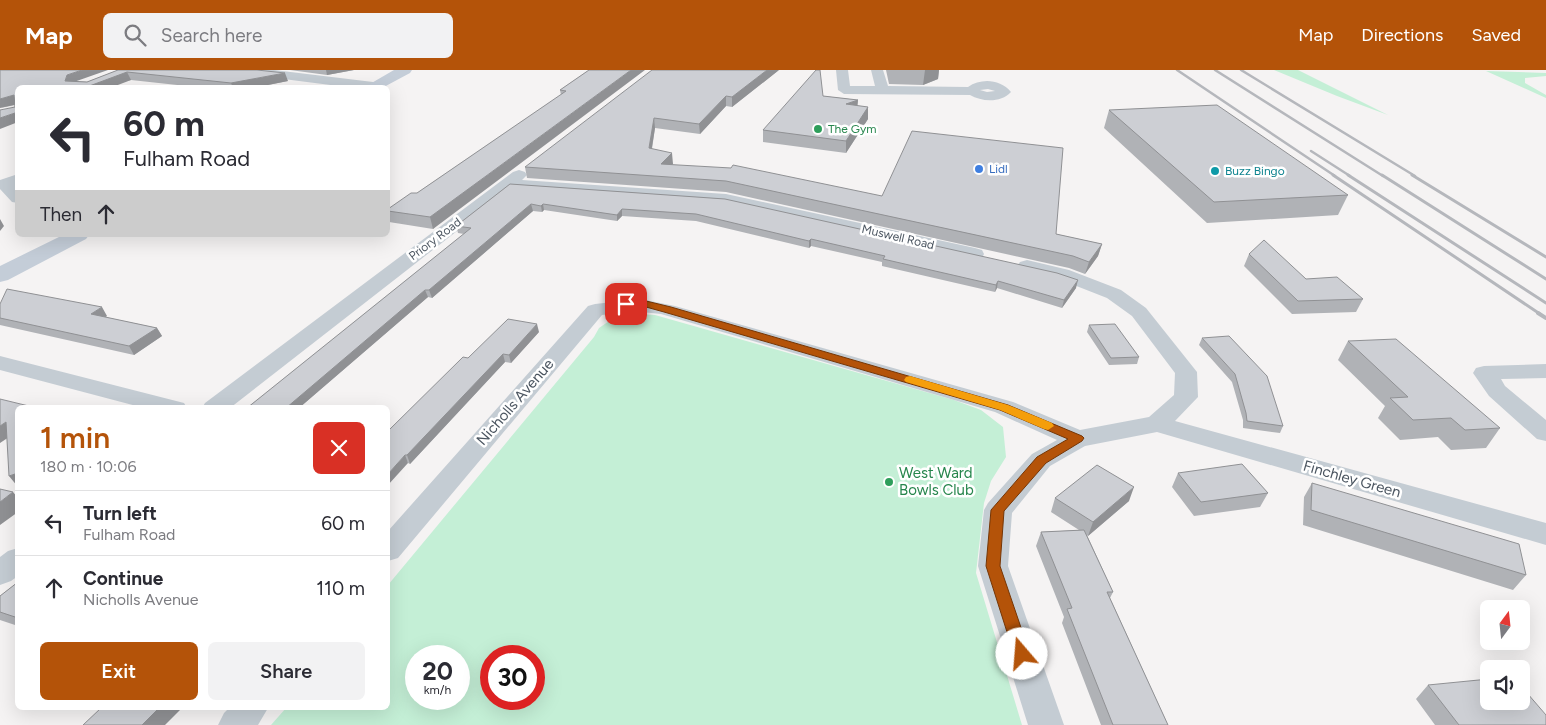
<!DOCTYPE html>
<html lang="en">
<head>
<meta charset="utf-8">
<style>
	body { margin:0; font-family:Figtree,sans-serif; background:#f2f2f3; color:#2b2b33; height:100vh; display:flex; flex-direction:column; font-size:19px; white-space:nowrap }
	* { box-sizing:border-box; margin:0 }
	p { font-size:16px; color:#7c7c81 }
	.icon { flex:none; width:28px; height:28px; fill:none; stroke:currentColor; stroke-width:2; stroke-linecap:round; stroke-linejoin:round }
	.map { position:relative; flex:1; overflow:hidden }
	.drawer { position:absolute; left:15px; top:335px; width:375px; height:305px; display:flex; flex-direction:column; background:#fff; border-radius:8px; box-shadow:0 5px 20px #0002 }
	.drawer>* { flex:none }
	.guide { position:absolute; left:15px; top:15px; width:375px; height:152px; border-radius:8px; box-shadow:0 5px 20px #0002; background:#fff; color:#2b2b33; overflow:hidden }
	.needle { width:32px; rotate:15deg }
	.tools { position:absolute; left:1480px; top:530px; display:grid; gap:10px }
	.tools a { display:grid; place-items:center; width:50px; height:50px; border-radius:8px; background:#fff; box-shadow:0 5px 20px #0002; font-size:25px }
	.speed { position:absolute; left:405px; top:575px; display:flex; gap:10px; font-size:25px; font-weight:700; text-align:center }
	.speed>* { display:grid; place-content:center; width:65px; height:65px; border-radius:50%; background:#fff; box-shadow:0 5px 20px #0002; line-height:1 }
	.speed small { font-size:12px; font-weight:400 }
	.speed .limit { border:8px solid #d22; background:#fff; color:#111 }
	.pin { position:absolute; display:grid; place-items:center; width:42px; height:42px; color:#fff; margin:-21px; border-radius:10px; box-shadow:0 2px 8px #0006 }
	.me { position:absolute; width:55px; margin:-28px; rotate:342deg; stroke-linejoin:round; filter:drop-shadow(0 0 4px #0008) }
	.turn { display:flex; align-items:center; gap:18px; height:105px; padding:0 25px; font-size:22px }
	.turn .icon { width:65px; height:65px; stroke-width:2.5 }
	.turn b { display:block; font-size:35px; line-height:42px }
	.then { display:flex; align-items:center; height:48px; padding:0 25px; background:#0003; gap:10px; font-size:19px }
	.round { display:grid; place-items:center; flex:none; width:52px; height:52px; border-radius:8px; background:#f2f2f3 }
	.overview { display:flex; align-items:center; justify-content:space-between; height:85px; padding:0 25px }
	h1 { font-size:30px; font-weight:600; line-height:38px; color:#b45309 }
	.action { display:flex; gap:10px; margin-top:auto; padding:10px 25px }
	.action a { flex:1; height:58px; border-radius:8px; background:#b45309; color:#fff; font-size:20px; font-weight:600; line-height:58px; text-align:center }
	.action a+a { background:#f2f2f3; color:#2b2b33 }
	ul { padding:0; list-style:none }
	li { display:flex; align-items:center; gap:15px; height:65px; padding:0 25px; border-top:1px solid #e1e1e2 }
	li div { flex:1 }
	li b { display:block; font-size:19px }
	li em { font-style:normal }
	header { display:flex; align-items:center; gap:30px; box-sizing:border-box; height:70px; padding:0 25px; background:#b45309; color:#fff }
	header strong { font-size:24px }
	nav { display:flex; gap:28px; margin-inline-start:auto; font-size:18px }
	.search { width:350px; height:45px; background:#f2f2f3; display:flex; align-items:center; gap:12px; box-sizing:border-box; padding:0 18px; border-radius:8px; color:#7c7c81; font-size:19px }
	.map>svg:first-child { display:block }
</style>
</head>
<body>
<header>
<strong>Map</strong>
<div class="search"><svg class="icon" aria-label="search" viewBox="0 0 24 24"><circle cx="10" cy="10" r="6"/><path d="M15 15l6 6"/></svg>Search here</div>
<nav><a>Map</a><a>Directions</a><a>Saved</a></nav>
</header>
<div class="map">
<svg width="1546" height="655" viewBox="0 0 1546 655">
	<rect width="100%" height="100%" fill="#f5f3f3"/>
	<path fill="#c4efd6" fill-rule="evenodd" d="M 1274,0 L 1298,0 L 1388,45 L 1337,26 Z
		M 1486,1 L 1546,3 L 1546,6 L 1525,8 L 1525,13 L 1546,25 L 1546,28 Z
		M 621,243 L 655,245 L 954,330 L 981,340 L 1003,357 L 1006,387 L 991,411 L 984,433 L 976,503 L 1022,655 L 271,655 L 286,638 L 388,638 L 388,515 L 594,267 L 599,258 ZM 416,586 L 459,586 L 459,629 L 416,629 ZM 491,586 L 534,586 L 534,629 L 491,629 Z"/>
	<g fill="none" stroke-linecap="round" stroke-linejoin="round">
		<path fill="#c4ccd3" fill-rule="evenodd" d="M 238,0 L 274,0 L 373,12 L 379,16 L 354,18 L 244,4 Z
			M 836,0 L 848,0 L 850,16 L 875,16 L 871,0 L 883,0 L 888,16 L 968,17 C 981,8 1000,9 1011,22 C 1001,33 982,32 970,25 L 844,24 L 838,20 ZM 988,19 L 995,21 L 987,22 L 980,20 Z
			M 519,100 L 525,102 L 527,105 L 522,110 L 726,124 L 975,178 L 982,180 L 984,184 L 982,188 L 975,190 L 726,134 L 511,119 L 230,338 L 202,338 L 205,333 L 513,102 Z
			M 18,104 L 18,115 L 15,116 L 18,118 L 18,133 L 12,132 L 0,119 L 0,110 Z
			M 1027,190 L 1069,200 L 1121,220 L 1146,238 L 1197,302 L 1198,327 L 1175,351 L 1546,453 L 1546,475 L 1157,362 L 1085,376 L 1050,396 L 1012,443 L 1008,496 L 1064,655 L 1028,655 L 978,496 L 984,440 L 988,433 L 1032,384 L 1057,370 L 995,342 L 661,244 L 632,241 L 602,245 L 398,488 L 388,491 L 388,461 L 588,236 L 595,234 L 640,229 L 675,236 L 1013,332 L 1080,360 L 1149,347 L 1174,325 L 1175,303 L 1132,246 L 1107,228 L 1056,208 L 1020,200 L 1017,196 L 1020,192 Z
			M 0,286 L 184,333 L 187,338 L 144,338 L 0,300 Z
			M 1546,294 L 1546,308 L 1501,309 L 1505,316 L 1546,350 L 1546,371 L 1537,369 L 1489,326 L 1473,303 L 1476,298 L 1484,296 Z
			M 18,478 L 18,506 L 11,511 L 0,515 L 0,487 L 8,481 Z
			M 229,638 L 268,638 L 258,655 L 218,655 L 224,643 Z"/>
		<path fill="#c4cdd8" fill-rule="evenodd" d="M 394,0 L 412,0 L 410,3 L 382,18 L 363,18 Z
			M 63,165 L 89,165 L 86,169 L 8,210 L 0,212 L 0,196 Z"/>
		<path stroke="#b5b7bc" stroke-width="2.5" d="M 1177,0 L 1335,106
			M 1215,0 L 1383,106
			M 1241,0 L 1415,106
			M 1311,81 L 1350,106"/>
		<path stroke="#b5b7bc" stroke-width="3" d="M 1333,105 L 1540,244
			M 1348,105 L 1546,233
			M 1382,105 L 1546,209
			M 1412,105 L 1546,187"/>
		<path stroke="#b5b7bc" stroke-width="4" d="M 1538,243 L 1546,248"/>
	</g>
	<path fill="#b0b2b6" d="M 118,0 L 288,11 L 253,18 L 205,18 L 131,10 L 15,37 L 15,35 L 0,38 L 77,11 L 87,12 Z
		M 290,0 L 354,0 L 327,5 Z
		M 589,0 L 433,159 L 389,152 L 388,147 L 388,139 L 417,123 L 561,25 L 560,20 Z
		M 779,0 L 732,37 L 726,36 L 700,64 L 655,58 L 652,79 L 673,94 L 672,95 L 1056,164 L 1102,174 L 1098,186 L 1085,204 L 1069,198 L 726,122 L 527,108 L 525,97 Z
		M 886,0 L 939,0 L 938,9 L 923,15 L 889,14 Z
		M 823,26 L 858,30 L 857,36 L 868,37 L 868,49 L 846,83 L 763,72 L 763,60 Z
		M 1109,40 L 1348,125 L 1338,145 L 1207,153 L 1104,58 Z
		M 510,114 L 725,129 L 1076,218 L 1062,238 L 997,218 L 995,222 L 882,196 L 882,192 L 811,176 L 809,178 L 696,151 L 622,146 L 617,151 L 544,140 L 542,142 L 533,141 L 432,228 L 428,227 L 299,338 L 247,338 L 464,164 L 458,163 L 456,156 Z
		M 1249,184 L 1306,209 L 1363,229 L 1356,242 L 1292,244 L 1244,196 Z
		M 0,234 L 107,246 L 105,247 L 157,258 L 162,266 L 134,285 L 0,255 Z
		M 1089,255 L 1139,287 L 1137,294 L 1109,295 L 1087,262 Z
		M 539,262 L 511,293 L 505,292 L 410,394 L 408,393 L 388,361 L 468,288 Z
		M 1202,268 L 1283,356 L 1280,363 L 1243,358 L 1243,350 L 1232,312 L 1199,275 Z
		M 1348,271 L 1500,358 L 1486,378 L 1451,380 L 1438,367 L 1400,370 L 1378,348 L 1385,336 L 1338,290 Z
		M 1178,403 L 1268,423 L 1260,437 L 1194,446 L 1172,417 Z
		M 1312,413 L 1526,505 L 1513,520 L 1303,455 L 1304,427 Z
		M 1055,428 L 1129,431 L 1088,466 L 1087,465 L 1113,522 L 1110,528 L 1168,655 L 1101,655 L 1062,553 L 1064,547 L 1036,476 L 1041,462 L 1079,460 L 1051,442 Z
		M 18,512 L 18,556 L 0,550 L 0,526 Z
		M 1428,615 L 1546,655 L 1435,655 L 1416,629 Z"/>
	<path fill="#909194" d="M 82,0 L 108,0 L 71,13 L 65,11 L 67,5 Z
		M 326,0 L 354,0 L 327,5 Z
		M 631,0 L 645,0 L 433,159 L 430,147 Z
		M 767,0 L 779,0 L 732,37 L 732,27 Z
		M 925,0 L 939,0 L 938,9 L 923,15 Z
		M 127,2 L 131,10 L 110,18 L 84,18 Z
		M 285,3 L 288,11 L 253,18 L 233,18 L 231,13 Z
		M 14,25 L 18,34 L 0,38 L 0,29 Z
		M 726,26 L 726,36 L 700,64 L 699,54 Z
		M 858,30 L 857,41 L 846,34 Z
		M 868,37 L 868,49 L 846,83 L 846,71 Z
		M 18,42 L 18,52 L 0,59 L 0,48 Z
		M 654,48 L 655,58 L 650,89 L 649,78 Z
		M 672,83 L 673,94 L 662,105 L 661,94 Z
		M 531,134 L 533,141 L 432,228 L 429,220 Z
		M 543,134 L 544,140 L 542,142 L 541,136 Z
		M 622,139 L 622,146 L 617,151 L 617,145 Z
		M 0,149 L 4,156 L 0,161 Z
		M 811,169 L 811,176 L 809,178 L 809,171 Z
		M 1102,174 L 1098,186 L 1085,204 L 1089,192 Z
		M 1078,210 L 1076,218 L 1062,238 L 1064,230 Z
		M 998,211 L 997,218 L 995,222 L 996,215 Z
		M 425,220 L 428,227 L 299,338 L 286,338 Z
		M 102,237 L 107,246 L 96,253 L 91,244 Z
		M 537,254 L 539,262 L 511,293 L 509,285 Z
		M 157,258 L 162,266 L 134,285 L 129,276 Z
		M 503,284 L 505,292 L 410,394 L 407,385 Z
		M 6,352 L 15,363 L 0,373 L 0,356 Z
		M 405,385 L 408,393 L 388,415 L 388,404 Z
		M 18,403 L 18,417 L 9,406 Z
		M 1134,417 L 1129,431 L 1088,466 L 1093,452 Z
		M 13,422 L 18,428 L 18,442 L 0,455 L 0,432 Z
		M 159,638 L 182,638 L 165,655 L 142,655 Z"/>
	<path fill="#cdcfd4" stroke="#909194" d="M 0,0 L 82,0 L 67,5 L 65,11 L 87,12 L 118,0 L 257,0 L 285,3 L 231,13 L 127,2 L 84,18 L 18,18 L 18,42 L 0,48 L 0,40 L 15,37 L 14,25 L 0,29 Z
		M 589,0 L 631,0 L 430,147 L 388,141 L 388,139 L 411,123 L 417,123 L 566,21 L 560,20 Z
		M 652,0 L 767,0 L 732,27 L 726,26 L 699,54 L 654,48 L 649,78 L 672,83 L 661,94 L 731,98 L 733,95 L 882,126 L 912,61 L 1063,78 L 1056,164 L 1102,174 L 1089,192 L 1073,186 L 726,111 L 525,97 Z
		M 816,0 L 820,0 L 823,26 L 858,30 L 846,34 L 868,37 L 846,71 L 763,60 Z
		M 1217,35 L 1348,125 L 1214,132 L 1109,40 Z
		M 510,114 L 725,129 L 1057,203 L 1078,210 L 1064,230 L 998,211 L 996,215 L 883,189 L 885,186 L 811,169 L 809,171 L 696,144 L 622,139 L 617,145 L 543,134 L 541,136 L 531,134 L 429,220 L 425,220 L 286,338 L 247,338 L 471,158 L 456,156 Z
		M 1264,170 L 1306,209 L 1337,207 L 1363,229 L 1298,231 L 1249,184 Z
		M 7,219 L 102,237 L 91,244 L 157,258 L 129,276 L 0,248 L 0,234 Z
		M 508,249 L 537,254 L 509,285 L 503,284 L 407,385 L 405,385 L 388,404 L 388,361 L 463,287 L 468,288 Z
		M 1115,254 L 1139,287 L 1111,288 L 1089,255 Z
		M 1229,266 L 1267,306 L 1283,356 L 1247,351 L 1246,343 L 1235,304 L 1202,268 Z
		M 1396,269 L 1500,358 L 1465,360 L 1451,348 L 1413,350 L 1390,328 L 1408,327 L 1348,271 Z
		M 0,329 L 37,338 L 18,338 L 18,403 L 9,406 L 6,352 L 0,356 Z
		M 1242,394 L 1268,423 L 1201,432 L 1178,403 Z
		M 1097,395 L 1134,417 L 1093,452 L 1055,428 Z
		M 1312,413 L 1519,474 L 1526,505 L 1311,440 Z
		M 0,419 L 13,422 L 0,432 Z
		M 1084,460 L 1113,522 L 1107,522 L 1168,655 L 1113,655 L 1067,539 L 1072,538 L 1041,462 Z
		M 18,512 L 18,548 L 0,542 L 0,526 Z
		M 1489,609 L 1489,631 L 1521,631 L 1521,616 L 1546,645 L 1546,655 L 1459,655 L 1428,615 Z
		M 101,638 L 159,638 L 142,655 L 83,655 Z"/>
	<path fill="#b45309" stroke="#753606" d="M 626,231 L 646,231 L 671,237 L 1008,335 L 1082,366 L 1084,368 L 1082,371 L 1046,393 L 1004,441 L 1000,496 L 1030,584 L 1028,589 L 1022,591 L 1017,589 L 1014,584 L 986,496 L 991,440 L 1037,387 L 1068,369 L 1000,340 L 664,242 L 646,237 L 623,236 L 621,234 Z"/>
	<path fill="#f59e0b" d="M 910,306 L 1008,335 L 1052,353 L 1054,356 L 1048,360 L 1044,359 L 1000,340 L 906,312 L 904,310 L 906,307 Z"/>
	<g fill="#2e9e5b" stroke="#fff" stroke-width="2">
		<circle cx="818" cy="59" r="5"/>
		<circle cx="889" cy="412" r="5"/>
	</g>
	<circle fill="#3f7fe0" stroke="#fff" stroke-width="2" cx="979" cy="99" r="5"/>
	<circle fill="#0f9aa8" stroke="#fff" stroke-width="2" cx="1215" cy="101" r="5"/>
	<g text-anchor="middle" stroke-width="5" stroke-linejoin="round" paint-order="stroke">
		<g font-size="12" fill="#27864d" stroke="#fff" text-anchor="start">
			<text x="828" y="63">The Gym</text>
		</g>
		<g font-size="12" fill="#366cbe" stroke="#fff" text-anchor="start">
			<text x="989" y="103">Lidl</text>
		</g>
		<g font-size="12" fill="#0d838f" stroke="#fff" text-anchor="start">
			<text x="1225" y="105">Buzz Bingo</text>
		</g>
		<g font-size="12" fill="#4b5560" stroke="#fff">
			<text transform="translate(898 167) rotate(13)" y="4">Muswell Road</text>
			<text transform="translate(435 169) rotate(-37)" y="4">Priory Road</text>
		</g>
		<g font-size="15" fill="#4b5560" stroke="#fff">
			<text transform="translate(515 332) rotate(-49)" y="5">Nicholls Avenue</text>
			<text transform="translate(1352 409) rotate(16)" y="5">Finchley Green</text>
		</g>
		<g font-size="15" fill="#27864d" stroke="#fff" text-anchor="start">
			<text x="899" y="408">West Ward<tspan x="899" dy="17">Bowls Club</tspan></text>
		</g>
	</g>
</svg>
<div class="tools">
<a><svg class="needle" viewBox="-14 -14 28 28"><path d="M0-13l5 13h-10z" fill="#e53935"/><path d="M0 13l5-13h-10z" fill="#7c7c81"/></svg></a>
<a><svg class="icon" aria-label="sound" viewBox="0 0 24 24"><path d="M4 9h4l5-4v14l-5-4H4zM17 9q2 3 0 6"/></svg></a>
</div>
<div class="speed"><div>20<small>km/h</small></div><div class="limit">30</div></div>
<div class="pin" style="left:626px;top:234px;background:#d93025"><svg class="icon" aria-label="arrive" viewBox="0 0 24 24"><path d="M6 21V4h12l-3 4 3 4H6"/></svg></div>
<svg class="me" style="left:1022px;top:584px" viewBox="-20 -20 40 40"><circle r="19" fill="#fff"/><path d="M0-13L10 11 0 6-10 11z" fill="#b45309"/></svg>
<div class="guide">
<div class="turn"><svg class="icon" aria-label="left" viewBox="0 0 24 24"><path d="M17 20v-9H6M10 6l-5 5 5 5"/></svg><div><b>60 m</b>Fulham Road</div></div>
<div class="then">Then<svg class="icon" aria-label="ahead" viewBox="0 0 24 24"><path d="M12 20V5M6 11l6-6 6 6"/></svg></div>
</div>
<section class="drawer">
<div class="overview"><div><h1>1 min</h1><p>180 m · 10:06</p></div><a class="round" style="background:#d93025;color:#fff"><svg class="icon" aria-label="close" viewBox="0 0 24 24"><path d="M6 6l12 12M18 6L6 18"/></svg></a></div>
<ul>
<li><svg class="icon" aria-label="left" viewBox="0 0 24 24"><path d="M17 20v-9H6M10 6l-5 5 5 5"/></svg><div><b>Turn left</b><p>Fulham Road</p></div><em>60 m</em></li>
<li><svg class="icon" aria-label="ahead" viewBox="0 0 24 24"><path d="M12 20V5M6 11l6-6 6 6"/></svg><div><b>Continue</b><p>Nicholls Avenue</p></div><em>110 m</em></li>
</ul>
<div class="action"><a>Exit</a><a>Share</a></div>
</section>
</div>
</body>
</html>
